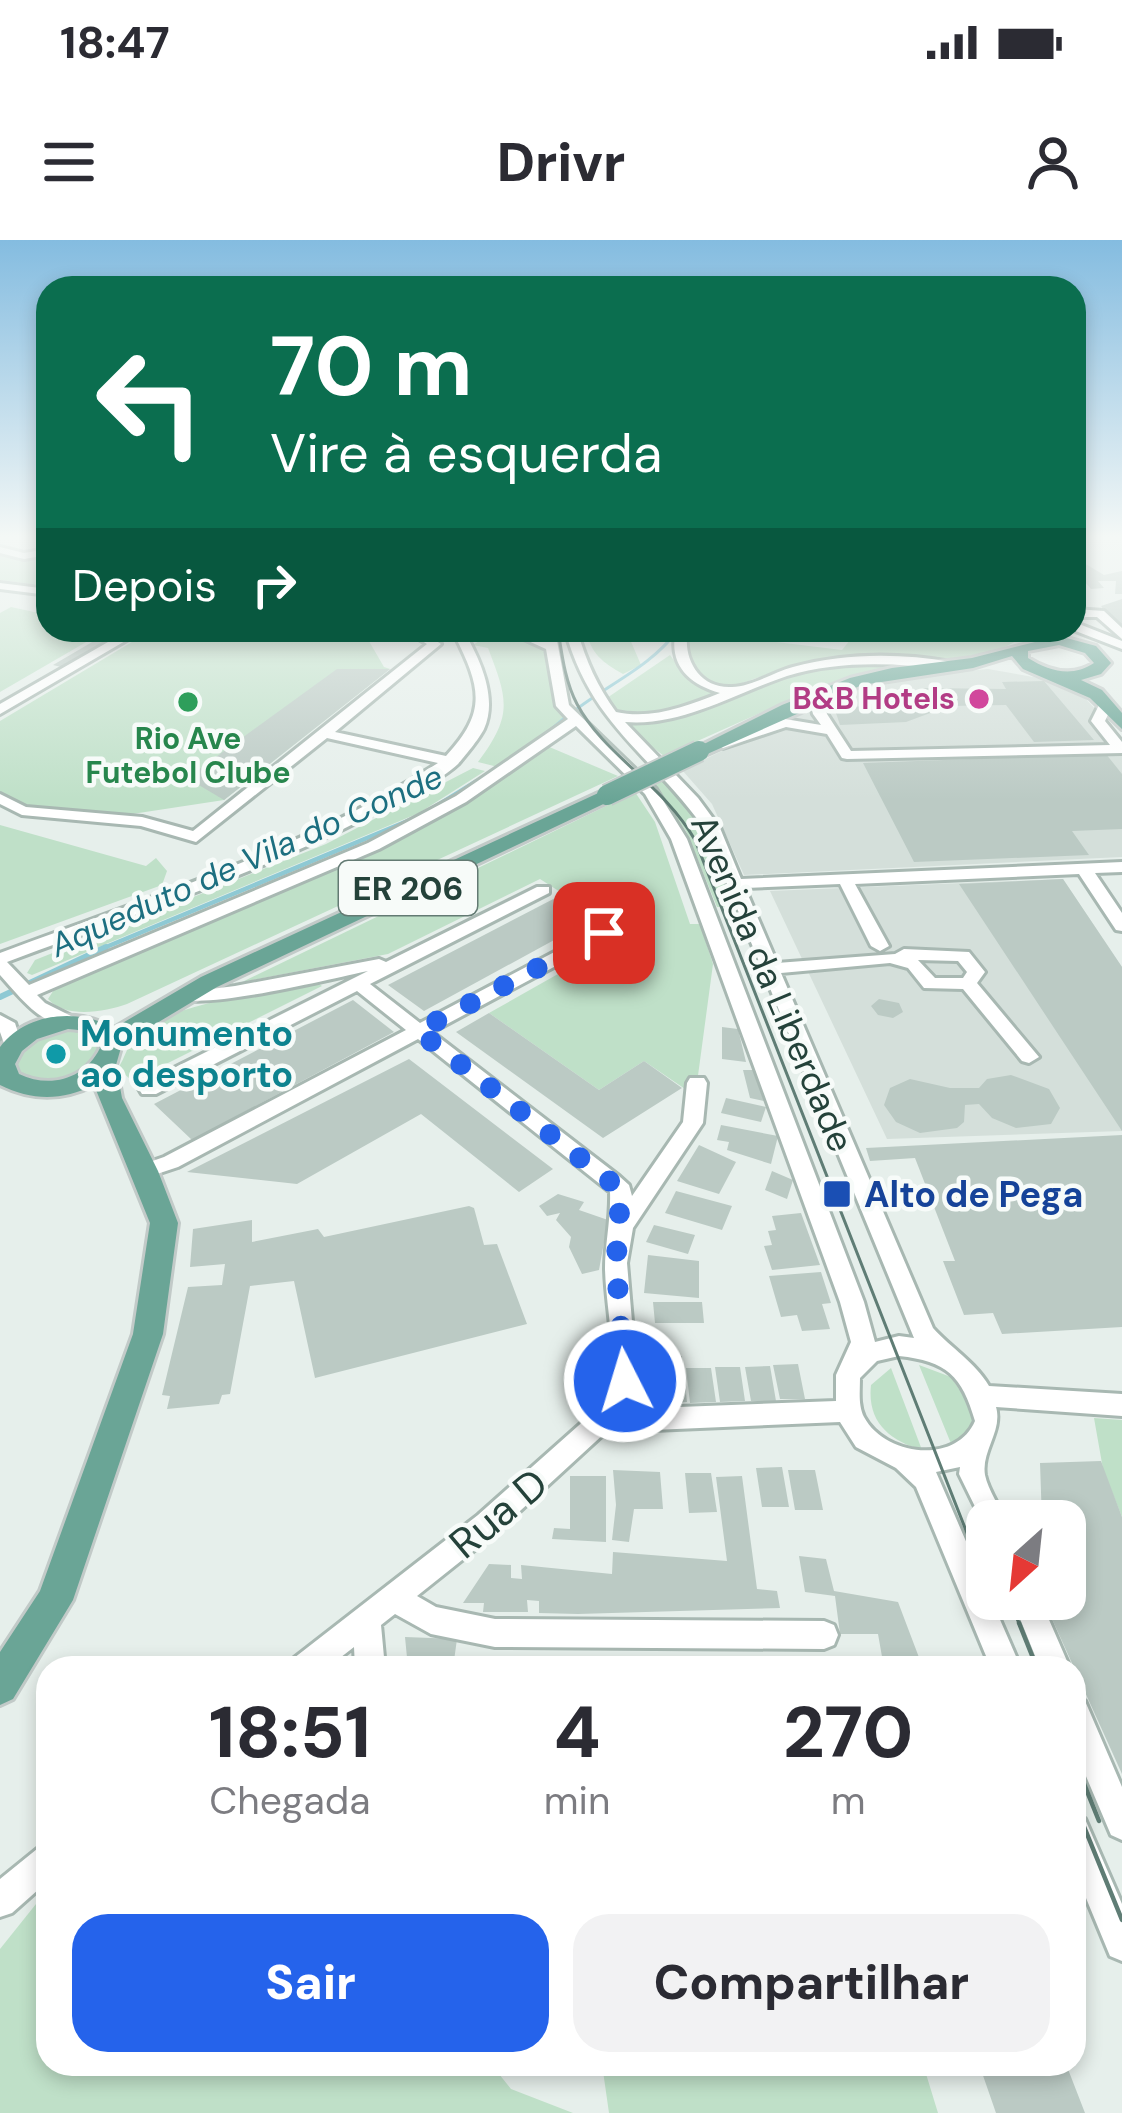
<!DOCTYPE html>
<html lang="pt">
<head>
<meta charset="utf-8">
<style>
	body { margin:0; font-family:"DM Sans",sans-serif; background:#f2f2f3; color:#2b2b33; height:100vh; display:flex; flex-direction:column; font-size:45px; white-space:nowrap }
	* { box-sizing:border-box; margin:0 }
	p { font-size:39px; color:#7c7c81 }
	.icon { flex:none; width:66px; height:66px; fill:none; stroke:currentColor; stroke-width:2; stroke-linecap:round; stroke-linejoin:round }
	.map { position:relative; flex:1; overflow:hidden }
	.side { position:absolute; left:36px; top:1416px; width:1050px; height:420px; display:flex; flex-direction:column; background:#fff; border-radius:36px; box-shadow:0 6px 18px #0003 }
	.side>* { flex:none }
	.top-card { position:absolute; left:36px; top:36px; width:1050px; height:366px; border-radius:36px; box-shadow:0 6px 18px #0003; background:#0b6e4f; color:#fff; overflow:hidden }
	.needle { width:78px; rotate:207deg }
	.buttons { position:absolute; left:966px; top:1260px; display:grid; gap:24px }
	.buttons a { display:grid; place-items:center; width:120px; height:120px; border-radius:24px; background:#fff; box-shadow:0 6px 18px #0003; font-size:60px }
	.pin { position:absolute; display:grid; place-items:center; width:102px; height:102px; color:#fff; margin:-51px; border-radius:24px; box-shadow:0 6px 18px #0006 }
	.me { position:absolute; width:132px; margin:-66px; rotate:355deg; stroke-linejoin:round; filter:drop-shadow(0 0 9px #0008) }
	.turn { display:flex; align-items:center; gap:42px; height:252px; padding:0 36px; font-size:54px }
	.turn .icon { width:156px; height:156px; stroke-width:2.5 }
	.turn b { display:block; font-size:84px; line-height:102px }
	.then { display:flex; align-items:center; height:114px; padding:0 36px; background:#0003; gap:24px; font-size:45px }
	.eta { display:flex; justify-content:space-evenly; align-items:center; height:204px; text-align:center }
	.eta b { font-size:72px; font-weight:800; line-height:84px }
	.cta { display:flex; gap:24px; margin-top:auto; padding:24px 36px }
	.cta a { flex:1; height:138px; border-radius:36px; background:#2563eb; color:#fff; font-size:48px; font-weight:800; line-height:138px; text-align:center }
	.cta a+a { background:#f2f2f3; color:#2b2b33 }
	.status { display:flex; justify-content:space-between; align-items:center; height:84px; padding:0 60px; background:#fff; direction:ltr }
	.status svg { height:33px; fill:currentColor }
	header { display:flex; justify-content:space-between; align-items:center; height:156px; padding:0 36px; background:#fff; font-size:54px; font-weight:800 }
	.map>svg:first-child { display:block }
</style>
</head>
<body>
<div class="status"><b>18:47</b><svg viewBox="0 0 49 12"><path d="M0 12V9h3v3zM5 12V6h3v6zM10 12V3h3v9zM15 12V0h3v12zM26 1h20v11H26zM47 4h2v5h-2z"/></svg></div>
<header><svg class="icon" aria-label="menu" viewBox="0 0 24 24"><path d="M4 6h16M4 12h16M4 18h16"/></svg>Drivr<svg class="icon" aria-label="person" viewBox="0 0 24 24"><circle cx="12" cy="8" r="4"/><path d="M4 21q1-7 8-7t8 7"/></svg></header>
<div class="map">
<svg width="1122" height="1873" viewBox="0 0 1122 1873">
	<rect width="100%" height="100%" fill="#e6efeb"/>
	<path fill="#d4dfda" d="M 988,429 L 1045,439 L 1079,452 L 1122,497 L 1122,617 L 744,635 L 712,564 L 682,530 L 842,454 L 905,437 Z
		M 1063,639 L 1122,727 L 1122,891 L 887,899 L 770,651 Z"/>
	<path fill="#bfe0c8" d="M 0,311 L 48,314 L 48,346 L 0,340 Z
		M 11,367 L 48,375 L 48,390 L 107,390 L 0,452 L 0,373 Z
		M 152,390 L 349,390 L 366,396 L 384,427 L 390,429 L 224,560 L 119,576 L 26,569 L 0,552 L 0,481 Z
		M 586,390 L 626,390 L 641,425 L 623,434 C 602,422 591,414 586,390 Z
		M 858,390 L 1027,391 C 990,436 862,414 807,424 C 779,429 752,440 725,449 C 698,436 683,422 687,391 L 842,410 Z
		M 511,393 L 543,405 L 555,459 L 567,481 L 502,528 L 478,522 C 513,475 508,460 488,408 L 473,405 L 488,395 Z
		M 670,415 L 689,441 L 715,453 C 675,466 637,494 604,460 Z
		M 889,424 L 891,427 L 814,449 L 664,516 L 619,481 C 676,491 739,449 794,434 C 825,426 856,424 889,424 Z
		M 547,506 L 618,536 L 127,764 C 105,772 65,779 48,759 L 55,748 L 52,746 C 218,675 400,613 547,506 Z
		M 473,528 L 485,531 L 419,573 L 32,735 L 27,733 L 35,720 L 326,604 Z
		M 667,538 L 697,579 L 733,666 L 717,667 L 686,591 L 653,545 Z
		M 635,552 L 655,582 L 690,684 L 700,684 L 713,724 L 697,843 L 691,853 L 644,821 L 599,850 L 489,773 L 627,695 L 540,639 L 388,714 L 242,742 Z
		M 0,585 L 146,626 L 156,618 L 167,631 L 162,645 L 0,704 Z
		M 315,741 L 322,746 L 132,841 L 118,828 C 125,818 128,804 135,795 C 158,767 278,749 315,741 Z
		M 68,787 L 92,792 L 101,807 C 92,840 46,850 18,833 L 14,817 L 29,800 Z
		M 919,1125 L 951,1137 L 975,1173 L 967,1194 L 952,1206 Z
		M 891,1128 L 922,1210 C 889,1200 867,1182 871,1145 Z
		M 1094,1178 L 1122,1180 L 1122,1277 L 1103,1229 Z
		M 48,1649 L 48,1824 L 491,1824 L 511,1849 L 573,1873 L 0,1873 L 0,1709 Z
		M 602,1824 L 923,1824 L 938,1873 L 609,1873 Z"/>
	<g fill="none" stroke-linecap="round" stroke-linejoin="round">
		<path stroke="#8ec9d4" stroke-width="3" d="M 564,479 C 604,445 647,431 678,390"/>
		<path stroke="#8ec9d4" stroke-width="4.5" d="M 548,493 L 568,476
			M 99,710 L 422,575 L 477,541"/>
		<path stroke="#8ec9d4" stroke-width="6" d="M 0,757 L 106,707"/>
	</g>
	<path fill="#bbcac4" d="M 1084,323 L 1104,335 L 1122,331 L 1122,354 L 1115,354 L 1116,341 L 1098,341 L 1104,348 L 1091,349 L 1085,342 L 1074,342 L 1074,324 Z
		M 1122,359 L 1122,396 L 1115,396 L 1102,382 L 1114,382 L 1101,366 Z
		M 99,398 L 111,401 L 65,428 L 53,425 Z
		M 337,429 L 390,429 L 224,560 L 187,538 Z
		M 1044,441 L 1094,500 L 1034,502 L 1006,465 L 949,466 L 906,482 L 840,485 L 834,467 L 883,466 L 925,448 L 1006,449 L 1002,442 Z
		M 1106,514 L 1122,534 L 1122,589 L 1072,591 L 1089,615 L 914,622 L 863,523 Z
		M 1063,639 L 1122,727 L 1122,891 L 959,644 Z
		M 563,654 L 598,676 L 424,771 L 388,745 Z
		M 879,759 L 899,763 L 903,772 L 893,778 L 878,775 L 871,766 Z
		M 353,760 L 394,792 L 192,900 L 154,864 Z
		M 489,773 L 599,850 L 644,821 L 682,848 L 603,898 L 456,792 Z
		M 722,787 L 738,789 L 746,822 L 722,819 Z
		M 409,819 L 553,929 L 519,952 L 421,874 L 297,944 L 187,932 Z
		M 743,830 L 753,830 L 764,861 L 750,858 Z
		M 1011,835 L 1049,849 L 1060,868 L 1051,884 L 1016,888 L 992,878 L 979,864 L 965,865 L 964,882 L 957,888 L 920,893 L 896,882 L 884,865 L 890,848 L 910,839 L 950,848 L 979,848 L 987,839 Z
		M 726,858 L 766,867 L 761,882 L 721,873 Z
		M 721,885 L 778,896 L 771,924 L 727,910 L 729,902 L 717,900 Z
		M 1122,895 L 1122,1087 L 1002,1094 L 993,1073 L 964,1075 L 943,1021 L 955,1021 L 915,918 L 870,921 L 866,908 Z
		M 699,905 L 736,922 L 719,954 L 677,941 Z
		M 772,931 L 793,940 L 787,959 L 765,950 Z
		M 676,951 L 732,966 L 722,990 L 665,973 Z
		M 558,954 L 584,962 L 579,970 L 608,980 L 599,1030 L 582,1034 L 569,1007 L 571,997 L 556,980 L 560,973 L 547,976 L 539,966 Z
		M 469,966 L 474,968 L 484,1005 L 497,1004 L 527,1084 L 315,1138 L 294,1041 L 250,1046 L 230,1154 L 222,1155 L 219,1164 L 167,1169 L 170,1156 L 162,1155 L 188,1047 L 222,1045 L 225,1024 L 190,1027 L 193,989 L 252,980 L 252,1002 L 318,989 L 324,997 Z
		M 801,973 L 820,1025 L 772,1030 L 764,1006 L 772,1005 L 768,991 L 776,990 L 772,976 Z
		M 654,985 L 695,995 L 688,1014 L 646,1002 Z
		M 648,1015 L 699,1021 L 699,1058 L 644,1053 Z
		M 821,1032 L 831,1063 L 822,1064 L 830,1089 L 802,1091 L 797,1075 L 781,1077 L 769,1036 Z
		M 653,1062 L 702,1062 L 704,1083 L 655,1083 Z
		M 682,1116 L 687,1162 L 670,1163 L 668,1146 L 657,1146 L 654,1117 Z
		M 798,1124 L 805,1159 L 780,1159 L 773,1125 Z
		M 770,1126 L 776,1161 L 751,1161 L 745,1127 Z
		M 715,1127 L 740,1127 L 745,1161 L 720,1162 Z
		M 686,1128 L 711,1128 L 716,1162 L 690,1163 Z
		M 1101,1221 L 1122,1277 L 1122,1534 L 1043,1359 L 1065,1359 L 1065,1281 L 1042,1281 L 1040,1223 Z
		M 782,1227 L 789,1267 L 762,1267 L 756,1228 Z
		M 613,1230 L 660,1232 L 663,1269 L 634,1269 L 629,1302 L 612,1300 L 616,1265 Z
		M 788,1230 L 815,1230 L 823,1270 L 795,1270 Z
		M 685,1233 L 711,1233 L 717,1272 L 689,1273 Z
		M 570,1236 L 606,1236 L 606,1302 L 552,1299 L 554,1288 L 570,1289 Z
		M 742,1236 L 757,1349 L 777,1351 L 780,1368 L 578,1374 L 539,1373 L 539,1361 L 527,1360 L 528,1372 L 483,1372 L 484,1363 L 463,1363 L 489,1324 L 511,1325 L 511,1338 L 522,1339 L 521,1325 L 612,1334 L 613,1312 L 727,1321 L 716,1237 Z
		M 799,1316 L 826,1319 L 834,1351 L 898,1362 L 923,1428 L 884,1428 L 878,1394 L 840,1394 L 835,1356 L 805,1352 Z
		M 405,1397 L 457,1399 L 453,1428 L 408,1428 Z
		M 979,1824 L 1066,1824 L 1085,1873 L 996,1873 Z"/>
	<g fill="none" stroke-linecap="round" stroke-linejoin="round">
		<defs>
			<path id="minor" d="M 0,307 L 24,313 L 48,309 L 48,315 L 24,319 L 0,313 Z
				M 0,343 L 48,349 L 48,355 L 0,349 Z
				M 1074,369 L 1104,371 L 1122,388 L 1122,399 L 1097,377 L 1074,377 Z
				M 1074,382 L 1122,401 L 1122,409 L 1073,390 Z
				M 129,390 L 144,390 L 0,474 L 0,464 Z
				M 404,390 L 419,390 L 441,404 L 335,492 L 446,516 C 487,472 481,448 455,396 L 465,393 C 480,420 498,458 484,489 C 479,499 464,517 458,524 C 442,540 393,564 371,575 C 255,635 130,676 7,722 L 29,745 L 368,603 L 456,556 L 568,479 L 556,466 L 546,409 L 515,395 L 484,395 L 478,391 L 525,390 L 545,399 L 543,390 L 555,390 L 569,465 L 656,549 L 687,599 L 864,1062 L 875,1102 L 899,1096 L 914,1098 L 704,588 C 650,513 591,485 565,390 L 577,390 C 586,421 597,446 616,472 C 652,480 687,466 720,453 C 688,444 668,424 676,390 L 688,390 C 682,418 699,449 732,447 C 751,447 774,432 793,427 C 844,413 900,413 951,422 L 953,425 L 947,429 C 895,423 838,420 787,436 C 736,453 681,487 625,482 L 698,558 L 720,588 L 741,639 L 1122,622 L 1122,632 L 1095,633 L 1122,673 L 1122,691 L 1116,690 L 1079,634 L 855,644 L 889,706 L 880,711 L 871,706 L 840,644 L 745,648 L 777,723 L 895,714 L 904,709 L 969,712 L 985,732 L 977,743 L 1039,817 L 1029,823 L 1022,821 L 963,749 L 924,748 L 908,728 L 890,723 L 781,733 L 933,1088 C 951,1108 975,1122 989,1146 L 1122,1154 L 1122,1176 L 996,1167 C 1003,1191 981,1211 985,1235 C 988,1250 1000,1267 1006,1281 L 987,1281 L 987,1291 L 959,1234 L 960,1227 L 936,1232 L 987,1350 L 987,1359 L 991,1359 L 1021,1428 L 991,1428 L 916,1247 L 896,1228 L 856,1207 L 840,1182 L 653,1190 L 619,1180 L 496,1293 L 417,1356 L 436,1367 L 495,1379 L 824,1381 L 834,1385 L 838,1395 L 834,1405 L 824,1409 L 495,1407 L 431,1394 L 395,1374 L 381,1385 L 385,1428 L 355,1428 L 354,1407 L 327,1428 L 289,1428 L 294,1418 L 478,1275 L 605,1162 C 620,1120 606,1073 605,1029 C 605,1004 611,979 610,952 L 418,799 L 178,927 L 145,938 L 138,936 L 135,931 L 138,926 L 164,917 L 406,790 L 357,751 L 156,854 L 142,854 L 139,849 L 142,844 L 368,731 C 334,738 198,772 176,757 L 179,753 L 235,746 L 379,719 L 386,722 L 537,647 L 549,647 L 549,653 L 370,744 L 420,783 L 598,689 L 610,689 L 610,697 L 432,792 L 619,936 L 629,945 L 632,956 L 683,882 L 687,843 L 690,838 L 704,838 L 707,843 L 703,883 L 633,988 L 627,1023 L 637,1140 L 630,1162 L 653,1168 L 836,1161 L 836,1135 L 851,1102 L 840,1062 L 671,599 L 645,554 L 576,486 L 466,562 L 379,609 L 37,755 L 45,763 L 75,778 L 77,782 L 75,786 C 43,789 20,757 0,735 L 0,713 C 149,657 304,610 438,523 L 327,498 L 196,602 L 141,586 L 22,575 L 0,564 L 0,554 L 26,567 L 142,577 L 193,591 L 427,404 ZM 918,720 L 958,721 L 967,732 L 963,738 L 935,738 ZM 899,1116 C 947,1121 962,1136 975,1181 C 956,1225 885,1216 864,1177 C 858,1165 860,1151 860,1138 L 877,1121 Z
				M 816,453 L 823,457 L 827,474 L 851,511 L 1110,505 L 1091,481 L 1101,461 L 1106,460 L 1113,464 L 1105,481 L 1122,502 L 1122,513 L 847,519 L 842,518 L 827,494 L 786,487 L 723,508 L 716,504 L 785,479 L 821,485 L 813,474 L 809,457 Z
				M 0,775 L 15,783 L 22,805 L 20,809 L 6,809 L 0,792 Z
				M 1012,1359 L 1040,1359 L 1070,1428 L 1040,1428 Z
				M 1074,1457 L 1085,1461 L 1122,1547 L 1122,1600 L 1111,1595 L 1074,1508 Z
				M 1074,1574 L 1085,1579 L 1122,1664 L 1122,1721 L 1110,1716 L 1074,1629 Z
				M 48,1604 L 48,1641 L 12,1673 L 0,1677 L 0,1639 L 37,1609 Z"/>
			<path id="major" d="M 1059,396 L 1096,406 L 1111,423 L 1101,434 L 1081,440 L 1102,450 L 1122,473 L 1122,489 L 1090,458 L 1023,429 L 1012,416 L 973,428 L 862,445 L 705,515 L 690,511 L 782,465 L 850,438 L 892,428 L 972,418 ZM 1059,405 L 1085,413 L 1094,423 C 1072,438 1049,431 1028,418 L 1028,411 Z
				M 607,549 L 614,551 L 614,559 L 217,747 L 122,804 L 116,825 L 122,858 L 158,931 L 178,983 L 163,1094 L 73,1360 L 13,1459 L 0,1465 L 0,1412 L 40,1351 L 133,1094 L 150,983 L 94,845 C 62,861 32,861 0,845 L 0,807 C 27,772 78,768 114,788 L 201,737 ZM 68,789 C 84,790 94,792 100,808 C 85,839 50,849 19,834 L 15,824 L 22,811 L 37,799 Z"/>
		</defs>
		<use href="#minor" stroke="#a8b8b2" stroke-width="6"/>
		<use href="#major" stroke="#c2cac8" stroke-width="6"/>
		<use href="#minor" fill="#fff" fill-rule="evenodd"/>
		<use href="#major" fill="#6aa596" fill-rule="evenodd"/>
		<path stroke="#5f7d75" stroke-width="3" d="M 558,390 C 562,415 565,441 577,464 C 604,515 663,544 695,600 L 987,1344
			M 1009,1359 L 1020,1386"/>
		<path stroke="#5f7d75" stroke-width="4.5" d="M 1019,1383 L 1037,1428
			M 1074,1519 L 1099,1581
			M 1074,1562 L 1122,1680"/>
		<defs>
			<path id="major-bridge" d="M 607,555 L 699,511"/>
		</defs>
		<use href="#major-bridge" stroke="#c2cac8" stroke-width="24" stroke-linecap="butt"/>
		<use href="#major-bridge" stroke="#6aa596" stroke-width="20"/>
	</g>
	<linearGradient id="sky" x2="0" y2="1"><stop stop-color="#84bce0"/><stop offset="0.53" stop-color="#f4f8f6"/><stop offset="1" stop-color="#f4f8f6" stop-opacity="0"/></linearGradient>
	<rect width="1122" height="560" fill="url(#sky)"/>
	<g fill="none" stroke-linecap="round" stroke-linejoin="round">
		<path stroke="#2563eb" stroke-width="21" stroke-dasharray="0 37.8" d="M 604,693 L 418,791 L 621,950 L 616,1023 L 625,1141"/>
	</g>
	<circle fill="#d1479c" stroke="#f7fbf9" stroke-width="4.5" cx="979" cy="459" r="12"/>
	<circle fill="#2e9e5b" stroke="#f7fbf9" stroke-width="4.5" cx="188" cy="462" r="12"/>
	<circle fill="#0f9aa8" stroke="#f7fbf9" stroke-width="4.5" cx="56" cy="814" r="12"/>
	<rect fill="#1a4fb4" stroke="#f7fbf9" stroke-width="4.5" x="822" y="939" width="30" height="30" rx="6"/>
	<g text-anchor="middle" stroke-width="9" stroke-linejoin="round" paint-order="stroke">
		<g font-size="30" font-weight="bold" fill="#b23c85" stroke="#f7fbf9" text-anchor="end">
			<text x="955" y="469">B&amp;B Hotels</text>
		</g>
		<g font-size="30" font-weight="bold" fill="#27864d" stroke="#f7fbf9">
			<text x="188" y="509">Rio Ave<tspan x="188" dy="34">Futebol Clube</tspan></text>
		</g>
		<g font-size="33" font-style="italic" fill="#1c6f80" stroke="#f7fbf9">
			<text transform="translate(246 620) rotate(-24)" y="12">Aqueduto de Vila do Conde</text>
		</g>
		<rect fill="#f7fbf9" stroke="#637a73" stroke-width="3" x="339" y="621" width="138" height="54" rx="9"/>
		<g font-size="33" font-weight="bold" fill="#24423a">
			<text x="408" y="660">ER 206</text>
		</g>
		<g font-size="36" fill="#24423a" stroke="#f7fbf9">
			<text transform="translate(773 743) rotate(67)" y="13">Avenida da Liberdade</text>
		</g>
		<g font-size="36" font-weight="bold" fill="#0d838f" stroke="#f7fbf9" text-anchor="start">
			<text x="80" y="806">Monumento<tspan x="80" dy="41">ao desporto</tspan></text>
		</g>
		<g font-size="36" font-weight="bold" fill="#164399" stroke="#f7fbf9" text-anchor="start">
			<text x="864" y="967">Alto de Pega</text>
		</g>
		<g font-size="42" fill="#24423a" stroke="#f7fbf9">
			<text transform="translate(498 1273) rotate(-40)" y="15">Rua D</text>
		</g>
	</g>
</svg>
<div class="buttons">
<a><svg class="needle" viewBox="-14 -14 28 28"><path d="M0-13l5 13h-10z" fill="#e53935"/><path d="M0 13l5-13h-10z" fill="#7c7c81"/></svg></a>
</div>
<div class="pin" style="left:604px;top:693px;background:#d93025"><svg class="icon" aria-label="arrive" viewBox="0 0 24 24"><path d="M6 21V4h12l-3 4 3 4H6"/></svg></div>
<svg class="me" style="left:625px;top:1141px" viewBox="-20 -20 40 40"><circle r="17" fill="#2563eb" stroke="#fff" stroke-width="3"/><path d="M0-11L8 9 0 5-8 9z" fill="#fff"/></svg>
<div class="top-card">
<div class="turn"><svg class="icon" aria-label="left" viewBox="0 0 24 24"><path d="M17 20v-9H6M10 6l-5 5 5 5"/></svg><div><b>70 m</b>Vire à esquerda</div></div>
<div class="then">Depois<svg class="icon" aria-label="right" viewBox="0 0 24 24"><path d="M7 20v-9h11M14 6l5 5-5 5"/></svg></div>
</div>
<section class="side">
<div class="eta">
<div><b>18:51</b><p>Chegada</p></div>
<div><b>4</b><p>min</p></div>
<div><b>270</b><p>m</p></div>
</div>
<div class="cta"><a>Sair</a><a>Compartilhar</a></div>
</section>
</div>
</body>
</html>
